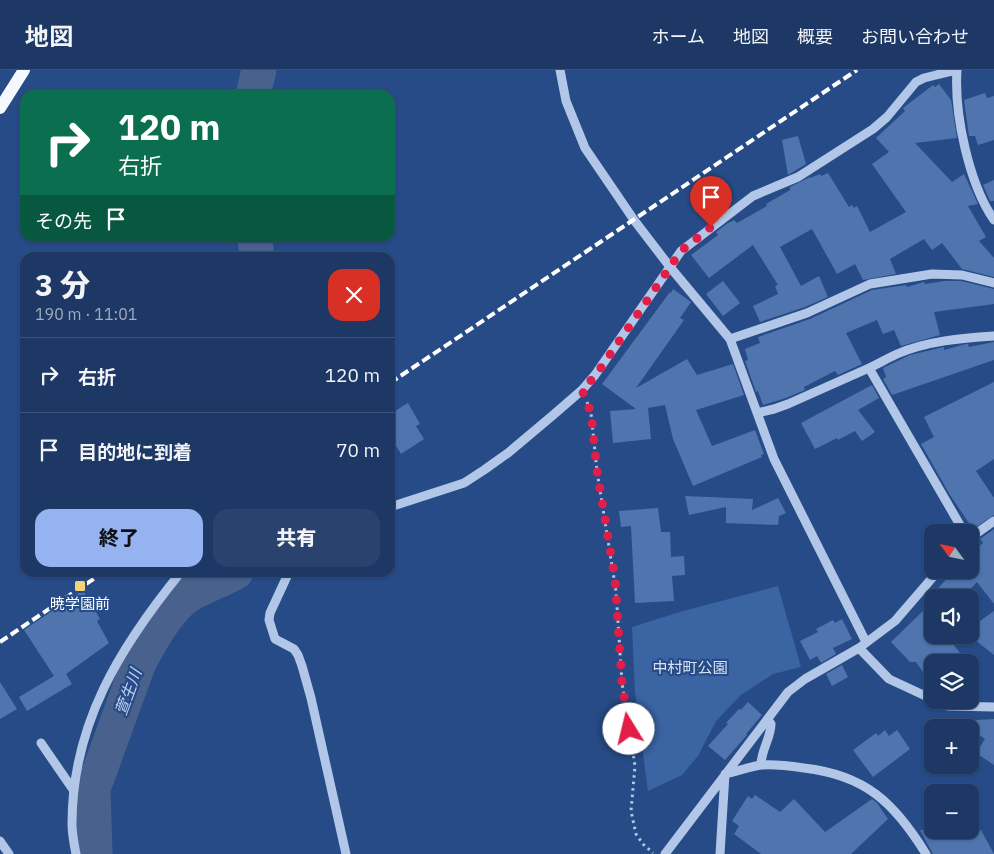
<!DOCTYPE html>
<html lang="ja">
<head>
<meta charset="utf-8">
<style>
	body { margin:0; font-family:"IBM Plex Sans","Noto Sans JP",sans-serif; background:#2a436e; color:#f1f3f6; height:100vh; display:flex; flex-direction:column; font-size:19px; white-space:nowrap }
	* { box-sizing:border-box; margin:0 }
	p { font-size:16px; color:#a0acbf }
	.icon { flex:none; width:28px; height:28px; fill:none; stroke:currentColor; stroke-width:2; stroke-linecap:round; stroke-linejoin:round }
	.map { position:relative; flex:1; overflow:hidden }
	.sheet { position:absolute; left:20px; top:182px; width:375px; height:325px; display:flex; flex-direction:column; background:#1d3865; border-radius:15px; box-shadow:0 1px 4px #0004,0 0 0 1px #3b5279 }
	.sheet>* { flex:none }
	.banner { position:absolute; left:20px; top:20px; width:375px; height:152px; border-radius:15px; box-shadow:0 1px 4px #0004,0 0 0 1px #3b5279; background:#0b6e4f; color:#fff; overflow:hidden }
	.needle { width:32px; rotate:303deg }
	.controls { position:absolute; left:924px; top:454px; display:grid; gap:10px }
	.controls a { display:grid; place-items:center; width:55px; height:55px; border-radius:10px; background:#1d3865; box-shadow:0 1px 4px #0004,0 0 0 1px #3b5279; font-size:25px }
	.pin { position:absolute; display:grid; place-items:center; width:42px; height:42px; color:#fff; margin:-51px -21px; border-radius:50% 50% 50% 0; rotate:-45deg; box-shadow:0 0 5px #0007 }
	.pin .icon { rotate:45deg }
	.me { position:absolute; width:55px; margin:-28px; rotate:351deg; stroke-linejoin:round; filter:drop-shadow(0 0 4px #0008) }
	.turn { display:flex; align-items:center; gap:18px; height:105px; padding:0 15px; font-size:22px }
	.turn .icon { width:65px; height:65px; stroke-width:2.5 }
	.turn b { display:block; font-size:35px; line-height:42px }
	.then { display:flex; align-items:center; height:48px; padding:0 15px; background:#0003; gap:10px; font-size:19px }
	.round { display:grid; place-items:center; flex:none; width:52px; height:52px; border-radius:15px; background:#2a436e }
	.overview { display:flex; align-items:center; justify-content:space-between; height:85px; padding:0 15px }
	h1 { font-size:30px; font-weight:800; line-height:38px }
	.button { display:flex; gap:10px; margin-top:auto; padding:10px 15px }
	.button a { flex:1; height:58px; border-radius:15px; background:#95b2f1; color:#111; font-size:20px; font-weight:800; line-height:58px; text-align:center }
	.button a+a { background:#2a436e; color:#f1f3f6 }
	ul { padding:0; list-style:none }
	li { display:flex; align-items:center; gap:15px; height:75px; padding:0 15px; border-top:1px solid #3b5279 }
	li div { flex:1 }
	li b { display:block; font-size:19px }
	li em { font-style:normal }
	header { display:flex; align-items:center; gap:30px; box-sizing:border-box; height:70px; padding:0 25px; background:#1d3865; border-bottom:1px solid #3b5279 }
	header strong { font-size:24px }
	nav { display:flex; gap:28px; margin-inline-start:auto; font-size:18px }
	.map>svg:first-child { display:block }
</style>
</head>
<body>
<header>
<strong>地図</strong>
<nav><a>ホーム</a><a>地図</a><a>概要</a><a>お問い合わせ</a></nav>
</header>
<div class="map">
<svg width="994" height="784" viewBox="0 0 994 784">
	<rect width="100%" height="100%" fill="#274b87"/>
	<path fill="#3b64a3" d="M 778,516 L 801,597 L 773,604 L 741,625 L 716,651 L 698,686 L 682,705 L 648,721 L 635,622 L 632,557 L 683,541 Z"/>
	<g fill="none" stroke-linecap="round" stroke-linejoin="round">
		<path stroke="#49628d" stroke-width="35" d="M 253,25 L 259,0
			M 255,168 L 257,188
			M 95,784 L 93,719 L 138,595 C 149,573 169,537 190,524 C 205,516 221,510 236,502"/>
	</g>
	<path fill="#4f74ae" d="M 939,14 L 951,30 L 957,68 L 915,73 L 952,112 L 964,104 L 978,134 L 968,136 L 986,167 L 979,171 L 994,188 L 994,207 L 962,199 L 942,173 L 932,180 L 924,169 L 890,189 L 896,204 L 863,210 L 855,194 L 837,204 L 812,159 L 780,177 L 801,216 L 819,206 L 828,227 L 805,237 L 760,252 L 753,236 L 778,224 L 775,216 L 778,215 L 753,175 L 709,208 L 691,185 L 718,165 L 716,162 L 728,153 L 734,150 L 737,153 L 767,136 L 766,134 L 790,120 L 790,117 L 810,107 L 810,108 L 820,104 L 821,106 L 828,103 L 849,137 L 852,135 L 854,138 L 857,136 L 870,162 L 906,142 L 872,94 L 889,82 L 876,68 L 905,41 L 903,38 L 933,15 L 935,17 Z
		M 985,23 L 987,28 L 994,26 L 994,70 L 978,75 L 975,66 L 969,66 L 964,30 Z
		M 798,66 L 806,94 L 788,105 L 782,70 Z
		M 994,110 L 994,131 L 990,131 L 983,115 Z
		M 723,211 L 740,233 L 723,246 L 706,224 Z
		M 945,211 L 961,211 L 994,219 L 994,234 L 934,242 L 940,265 L 901,276 L 894,260 L 883,264 L 877,250 L 846,263 L 862,294 L 838,305 L 835,301 L 804,317 L 805,320 L 786,328 L 763,335 L 758,321 L 756,322 L 745,291 L 748,290 L 745,279 L 760,273 L 758,267 L 810,249 L 872,220 L 906,215 L 907,217 L 924,212 L 925,214 Z
		M 673,219 L 691,232 L 680,248 L 684,250 L 636,318 L 687,289 L 697,305 L 733,294 L 744,325 L 696,340 L 712,376 L 755,360 L 764,384 L 761,385 L 762,387 L 693,416 L 673,369 L 665,335 L 648,338 L 651,369 L 613,373 L 610,341 L 636,339 L 602,314 L 670,222 L 671,223 Z
		M 994,272 L 994,290 L 892,325 L 883,309 L 886,307 L 883,298 L 910,285 L 944,277 L 944,280 L 966,274 L 968,274 L 969,277 Z
		M 994,312 L 994,389 L 976,401 L 994,428 L 994,445 L 973,459 L 950,425 L 921,374 L 934,367 L 924,347 Z
		M 872,315 L 879,328 L 858,340 L 875,362 L 862,371 L 855,361 L 838,370 L 837,368 L 815,379 L 801,353 Z
		M 408,333 L 420,354 L 416,356 L 424,369 L 401,384 L 390,366 L 390,344 Z
		M 685,426 L 753,429 L 752,440 L 778,428 L 786,443 L 779,446 L 778,455 L 726,453 L 726,437 L 689,445 Z
		M 658,438 L 661,462 L 670,462 L 671,487 L 684,486 L 685,505 L 672,506 L 674,531 L 635,533 L 631,456 L 621,457 L 619,441 Z
		M 994,459 L 994,534 L 977,512 L 962,528 L 929,528 L 955,500 L 970,500 L 970,484 L 983,473 L 980,469 Z
		M 83,520 L 100,549 L 97,551 L 109,573 L 66,604 L 72,614 L 27,641 L 19,627 L 54,606 L 24,560 Z
		M 926,538 L 932,547 L 932,565 L 946,565 L 967,592 L 932,592 L 932,615 L 916,592 L 910,592 L 891,572 Z
		M 994,541 L 994,585 L 970,566 L 970,558 Z
		M 842,549 L 852,569 L 833,578 L 836,584 L 821,593 L 817,586 L 810,590 L 800,571 L 818,562 L 816,559 L 833,550 L 835,553 Z
		M 842,595 L 848,607 L 832,616 L 826,604 Z
		M 0,612 L 17,639 L 0,649 Z
		M 748,632 L 762,645 L 746,664 L 747,665 L 725,690 L 708,676 L 728,654 L 726,653 L 739,639 L 741,640 Z
		M 994,649 L 994,695 L 976,683 L 985,669 L 959,651 Z
		M 885,660 L 889,666 L 897,660 L 910,679 L 873,707 L 853,680 L 876,663 L 878,666 Z
		M 755,725 L 780,742 L 794,729 L 825,762 L 872,729 L 877,733 L 888,749 L 851,784 L 761,784 L 734,764 L 739,756 L 732,751 L 748,726 L 752,729 Z
		M 920,760 L 981,760 L 994,784 L 933,784 Z"/>
	<g fill="none" stroke-linecap="round" stroke-linejoin="round">
		<path stroke="#b2c7e8" stroke-width="3" stroke-dasharray="2.5 4" stroke-linecap="butt" d="M 587,332 L 591,343 L 597,401 L 616,521 L 622,613 L 635,696 L 631,741 L 636,764 L 643,774 L 653,783"/>
		<path stroke="#b2c7e8" stroke-width="9" d="M 560,0 L 566,31 L 585,78 L 634,150 L 670,197 L 730,269 L 774,389 L 866,572
			M 730,269 L 807,243 L 870,214 L 932,204 L 962,205 L 994,213
			M 869,298 C 878,294 888,288 897,284 C 927,271 962,268 994,266
			M 757,343 L 774,339 L 788,334 L 869,298 L 964,462
			M 390,437 L 464,413 L 484,400 L 508,383 L 552,346 L 582,320 L 595,305 L 681,181 L 753,126 L 798,107 L 873,59 L 887,47 L 916,12 L 924,8 L 957,0 C 954,44 969,114 994,150
			M 970,468 L 994,451
			M 289,502 L 270,543 L 269,550 L 275,569 L 294,579 L 298,585 L 302,596 L 311,628 L 346,784
			M 859,578 L 889,609 L 932,629
			M 934,630 L 948,636 L 994,637
			M 41,673 L 74,721
			M 761,695 C 761,680 771,668 771,654 L 768,650
			M 725,704 C 737,702 750,696 762,695 C 775,694 790,696 804,698 C 865,705 894,732 926,784
			M 0,771 L 9,784
			M 76,784 C 74,774 72,764 72,754 C 72,654 120,577 181,502
			M 665,784 L 788,622 L 805,609 L 859,578 L 895,551 L 939,500
			M 720,784 L 725,704"/>
		<path stroke="#f5f8fe" stroke-width="12" d="M 0,38 L 24,0"/>
		<path stroke="#fff" stroke-width="4" stroke-dasharray="9 4" stroke-linecap="butt" d="M 390,313 L 857,0
			M 0,572 L 104,502"/>
	</g>
	<g fill="none" stroke-linecap="round" stroke-linejoin="round">
		<path stroke="#e11d48" stroke-width="9" stroke-dasharray="0 16.2" d="M 629,659 L 622,613 L 615,509 L 597,401 L 591,343 L 582,320 L 596,305 L 681,181 L 711,157"/>
	</g>
	<rect fill="#f1d578" stroke="#274b87" stroke-width="2" x="74" y="510" width="12" height="12" rx="2.5"/>
	<g text-anchor="middle" stroke-width="4.5" stroke-linejoin="round" paint-order="stroke">
		<g font-size="15" fill="#fff" stroke="#274b87">
			<text x="80" y="539">暁学園前</text>
		</g>
		<g font-size="15" fill="#d6e3f6" stroke="#274b87">
			<text x="690" y="603">中村町公園</text>
		</g>
		<g font-size="16" font-style="italic" fill="#bed2f0" stroke="#274b87">
			<text transform="translate(128 622) rotate(-70)" y="6">萱生川</text>
		</g>
	</g>
</svg>
<div class="controls">
<a><svg class="needle" viewBox="-14 -14 28 28"><path d="M0-13l5 13h-10z" fill="#e53935"/><path d="M0 13l5-13h-10z" fill="#a0acbf"/></svg></a>
<a><svg class="icon" aria-label="sound" viewBox="0 0 24 24"><path d="M4 9h4l5-4v14l-5-4H4zM17 9q2 3 0 6"/></svg></a>
<a><svg class="icon" aria-label="layers" viewBox="0 0 24 24"><path d="M12 4l9 5-9 5-9-5zM3 14l9 5 9-5"/></svg></a>
<a>+</a>
<a>−</a>
</div>
<div class="pin" style="left:711px;top:157px;background:#d93025"><svg class="icon" aria-label="arrive" viewBox="0 0 24 24"><path d="M6 21V4h12l-3 4 3 4H6"/></svg></div>
<svg class="me" style="left:629px;top:659px" viewBox="-20 -20 40 40"><circle r="19" fill="#fff"/><path d="M0-13L10 11 0 6-10 11z" fill="#e11d48"/></svg>
<div class="banner">
<div class="turn"><svg class="icon" aria-label="right" viewBox="0 0 24 24"><path d="M7 20v-9h11M14 6l5 5-5 5"/></svg><div><b>120 m</b>右折</div></div>
<div class="then">その先<svg class="icon" aria-label="arrive" viewBox="0 0 24 24"><path d="M6 21V4h12l-3 4 3 4H6"/></svg></div>
</div>
<section class="sheet">
<div class="overview"><div><h1>3 分</h1><p>190 m · 11:01</p></div><a class="round" style="background:#d93025;color:#fff"><svg class="icon" aria-label="close" viewBox="0 0 24 24"><path d="M6 6l12 12M18 6L6 18"/></svg></a></div>
<ul>
<li><svg class="icon" aria-label="right" viewBox="0 0 24 24"><path d="M7 20v-9h11M14 6l5 5-5 5"/></svg><div><b>右折</b></div><em>120 m</em></li>
<li><svg class="icon" aria-label="arrive" viewBox="0 0 24 24"><path d="M6 21V4h12l-3 4 3 4H6"/></svg><div><b>目的地に到着</b></div><em>70 m</em></li>
</ul>
<div class="button"><a>終了</a><a>共有</a></div>
</section>
</div>
</body>
</html>
